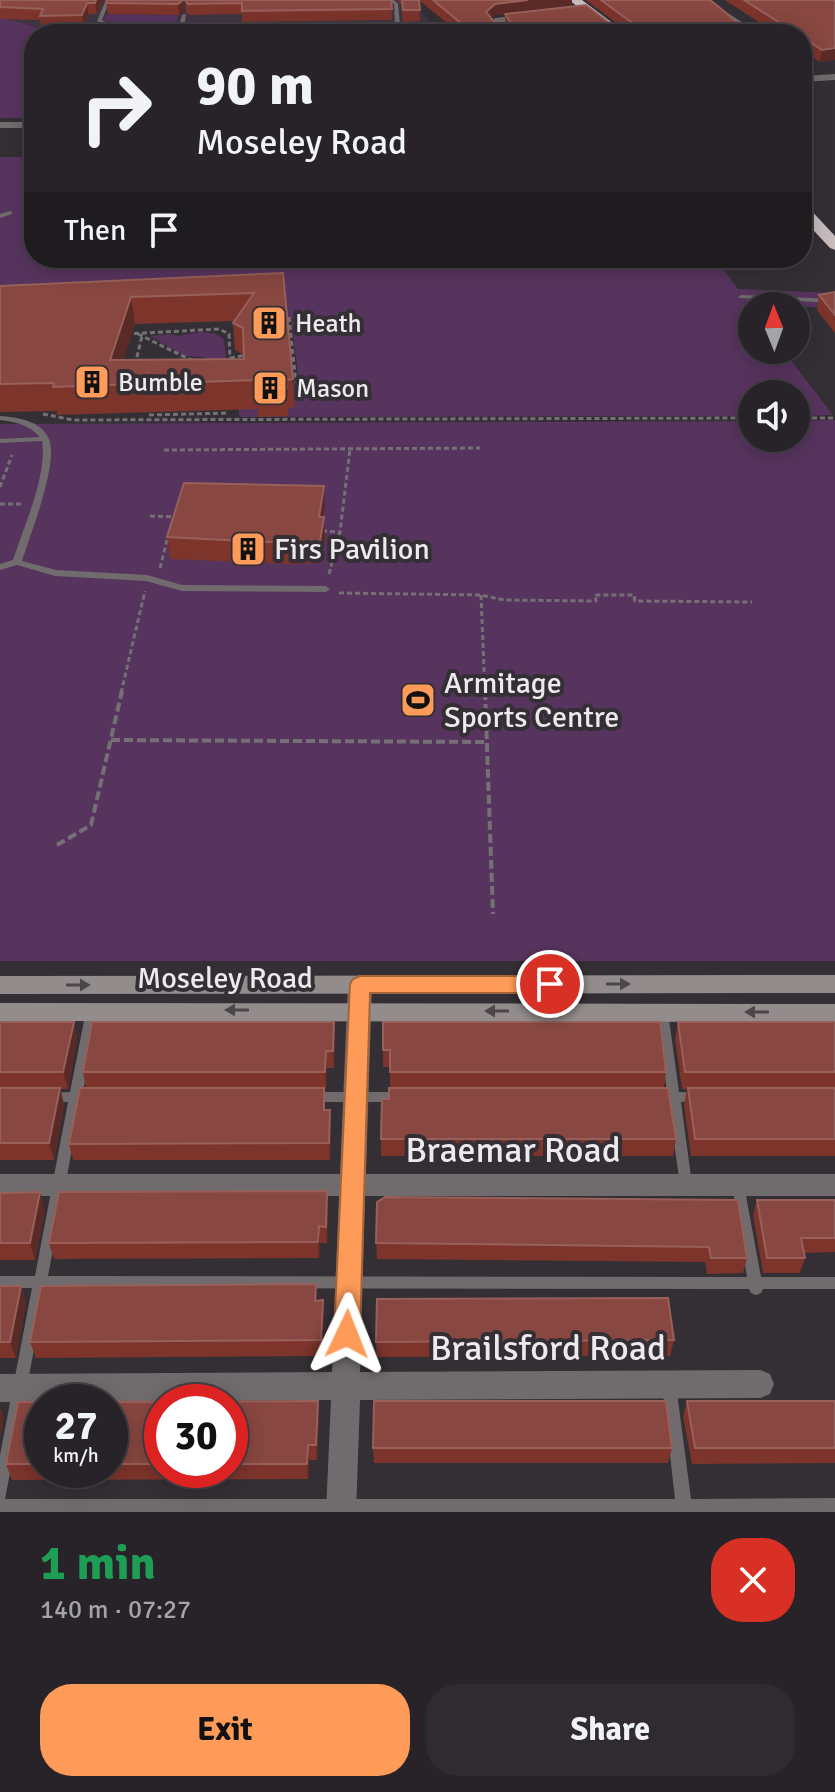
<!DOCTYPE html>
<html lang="en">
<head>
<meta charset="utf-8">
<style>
	body { margin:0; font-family:Signika,sans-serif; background:#2f2b30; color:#f1f3f6; height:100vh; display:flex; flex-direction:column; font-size:30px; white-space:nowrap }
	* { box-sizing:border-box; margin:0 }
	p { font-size:26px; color:#a4a4a8 }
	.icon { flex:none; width:44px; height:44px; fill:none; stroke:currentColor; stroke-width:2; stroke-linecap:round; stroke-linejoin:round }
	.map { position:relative; height:1512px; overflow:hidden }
	.drawer { display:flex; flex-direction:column; background:#272328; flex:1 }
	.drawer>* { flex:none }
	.banner { position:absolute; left:24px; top:24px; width:788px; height:244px; border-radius:32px; box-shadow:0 4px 20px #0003,0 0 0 2px #434045; background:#272328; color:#f1f3f6; overflow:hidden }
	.needle { width:52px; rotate:359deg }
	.tools { position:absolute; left:738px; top:292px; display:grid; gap:16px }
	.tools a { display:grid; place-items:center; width:72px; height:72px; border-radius:50%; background:#272328; box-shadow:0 4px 20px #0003,0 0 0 2px #434045; font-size:40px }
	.speed { position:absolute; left:24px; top:1384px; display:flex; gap:16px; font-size:40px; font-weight:700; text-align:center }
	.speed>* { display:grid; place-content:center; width:104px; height:104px; border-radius:50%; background:#272328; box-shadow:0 4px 20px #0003,0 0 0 2px #434045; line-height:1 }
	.speed small { font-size:20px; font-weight:400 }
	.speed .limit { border:12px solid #d22; background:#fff; color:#111 }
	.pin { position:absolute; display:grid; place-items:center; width:68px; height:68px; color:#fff; margin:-34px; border:4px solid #fff; border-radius:50%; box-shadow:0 2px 8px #0007 }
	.me { position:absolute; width:88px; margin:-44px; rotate:2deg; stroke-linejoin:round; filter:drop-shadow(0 0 6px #0008) }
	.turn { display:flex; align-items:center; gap:28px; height:168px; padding:0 40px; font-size:36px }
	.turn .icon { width:104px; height:104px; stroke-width:2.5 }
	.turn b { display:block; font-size:56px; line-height:68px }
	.then { display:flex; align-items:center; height:76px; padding:0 40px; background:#0003; gap:16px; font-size:30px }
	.round { display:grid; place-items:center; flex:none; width:84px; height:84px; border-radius:32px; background:#2f2b30 }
	.summary { display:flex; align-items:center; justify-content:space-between; height:136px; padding:0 40px }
	h1 { font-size:48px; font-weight:800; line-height:60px; color:#1e9e55 }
	.cta { display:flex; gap:16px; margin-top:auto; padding:16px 40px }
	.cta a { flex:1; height:92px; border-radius:32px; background:#fe9b59; color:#111; font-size:32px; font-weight:800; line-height:92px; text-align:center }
	.cta a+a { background:#2f2b30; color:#f1f3f6 }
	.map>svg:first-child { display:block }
</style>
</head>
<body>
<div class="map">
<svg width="835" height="1512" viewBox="0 0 835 1512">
	<rect width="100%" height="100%" fill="#342f35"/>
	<path fill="#403642" d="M 0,0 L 407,0 L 445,34 L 34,34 L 34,118 L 0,118 Z"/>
	<path fill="#57345e" d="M 106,14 L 178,15 L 176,24 L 172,25 L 113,26 L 104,21 Z
		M 0,18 C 21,22 37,30 64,30 L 64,33 L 89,30 L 88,34 L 34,34 L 34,118 L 0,118 Z
		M 316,27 L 331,34 L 189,34 L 190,29 Z
		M 0,157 L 34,157 L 34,258 L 715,258 L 738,289 L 835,293 L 835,308 L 748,304 L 752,309 L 752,350 L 783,350 L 833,415 L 796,416 L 796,394 L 752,394 L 752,416 L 241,417 L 239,415 L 239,385 L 247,409 L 287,408 L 293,384 L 299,383 L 291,317 L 0,313 Z
		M 201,332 L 216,334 L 224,339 L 227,368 L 203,357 L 185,356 L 150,336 L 169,334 L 178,336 Z
		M 835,420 L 835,961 L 0,961 L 0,424 L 752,421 L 752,438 L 796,438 L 796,421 Z"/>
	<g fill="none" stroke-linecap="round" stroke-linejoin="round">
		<path stroke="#757076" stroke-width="3" stroke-dasharray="5 3" stroke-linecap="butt" d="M 289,317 L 296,384
			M 126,334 L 219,329 L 229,334 L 230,361
			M 138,334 L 195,362
			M 230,358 L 247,355
			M 135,365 L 142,336
			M 43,414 L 73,420 L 752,418
			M 149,415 L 229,413
			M 796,418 L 835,418
			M 164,450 L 480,448
			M 0,487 L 12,455
			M 0,504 L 22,504
			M 150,516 L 176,517
			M 322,531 L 340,532
			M 160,568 L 169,532
			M 329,574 L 340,532 L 350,449
			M 339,593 L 481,595 L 504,600 L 596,601 L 595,595 L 634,595 L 635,601 L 752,602
			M 481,595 L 485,693
			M 121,693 L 145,591"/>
		<path stroke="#757076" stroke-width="4" stroke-dasharray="9 4" stroke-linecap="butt" d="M 485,691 L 493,914
			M 111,740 L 487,742
			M 57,845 L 91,825 L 122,691"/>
		<path fill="#706b6c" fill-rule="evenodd" d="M 106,0 L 110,0 L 102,20 L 113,27 L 179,26 L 182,15 L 184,14 L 186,15 L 184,26 L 395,23 L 394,4 L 389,0 L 394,0 L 398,4 L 400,24 L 398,25 L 184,28 L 182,34 L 178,34 L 179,29 L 112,29 L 97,21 Z
			M 10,211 L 12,212 L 12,214 L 0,218 L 0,214 Z
			M 741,295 L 835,299 L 835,303 L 739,298 L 738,297 Z
			M 0,416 C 17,417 42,421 49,439 C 59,463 30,535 22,561 L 56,570 L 147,575 L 182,585 L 326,586 L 330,589 L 326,592 L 182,591 L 146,581 L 55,576 L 17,565 L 0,570 L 0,564 L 13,560 C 23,529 48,474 42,441 L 0,443 L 0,439 L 40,437 C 29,425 16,422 0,420 Z
			M 92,1006 L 96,1008 L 98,1011 L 83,1092 L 94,1093 L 96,1097 L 94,1101 L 81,1102 L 48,1276 L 747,1277 L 732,1185 L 733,1181 L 738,1179 L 743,1181 L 744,1185 L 761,1277 L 835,1277 L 835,1289 L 763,1289 L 761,1293 L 756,1295 L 751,1293 L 749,1289 L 46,1288 L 5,1499 L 675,1499 L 662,1385 L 664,1380 L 669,1378 L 674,1380 L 676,1385 L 691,1499 L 835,1498 L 835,1512 L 0,1512 L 0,1455 L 32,1288 L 0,1288 L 0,1276 L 35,1276 L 68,1102 L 46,1101 L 44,1097 L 46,1093 L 70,1092 L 86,1011 L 88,1008 Z
			M 662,1007 L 666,1009 L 668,1012 L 679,1092 L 702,1093 L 704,1097 L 702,1101 L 681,1102 L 692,1184 L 691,1188 L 686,1190 L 681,1188 L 680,1184 L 668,1102 L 654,1101 L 652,1097 L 654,1093 L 667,1092 L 656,1012 L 658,1009 Z
			M 314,1092 L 402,1092 L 406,1093 L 408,1097 L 406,1101 L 402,1102 L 314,1102 L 310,1101 L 308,1097 L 310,1093 Z"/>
		<path fill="#706b6c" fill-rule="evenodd" d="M 696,0 L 708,0 L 760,34 L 748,34 Z
			M 530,14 L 533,19 L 499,23 L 508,34 L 498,34 L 489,24 L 495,18 Z
			M 835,74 L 835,80 L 802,82 L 802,76 Z
			M 0,122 L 34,122 L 34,128 L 0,128 Z
			M 360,975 L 368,978 L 372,984 L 366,1174 L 835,1174 L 835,1196 L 365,1196 L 360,1372 L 760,1370 L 770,1374 L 774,1384 L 770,1394 L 760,1398 L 360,1400 L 356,1512 L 326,1512 L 331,1400 L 0,1402 L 0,1374 L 332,1372 L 339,1196 L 0,1196 L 0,1174 L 340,1174 L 348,984 L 352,978 Z"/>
		<path fill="#938c8d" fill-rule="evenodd" d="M 835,975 L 835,993 L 0,994 L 0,976 Z
			M 0,1003 L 835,1004 L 835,1022 L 0,1021 Z"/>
		<path fill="#c7bbbd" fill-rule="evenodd" d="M 569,0 L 582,0 L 627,34 L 613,34 Z
			M 802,205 L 807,206 L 835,236 L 835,250 L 830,248 L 802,218 Z"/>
	</g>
	<path fill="#7c342b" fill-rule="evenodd" d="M 0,0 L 103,0 L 97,14 L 88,14 L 84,27 L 41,27 L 40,20 L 0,19 Z
		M 183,0 L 184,11 L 179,15 L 108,14 L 106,3 Z
		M 185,0 L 391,0 L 392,20 L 242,22 L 242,14 L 189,15 L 186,12 Z
		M 397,0 L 419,0 L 420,21 L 403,22 L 401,4 Z
		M 419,0 L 572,0 L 572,6 L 495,15 L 491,19 L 496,24 L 505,25 L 505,14 L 619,25 L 586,0 L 710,0 L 750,34 L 460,34 Z
		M 725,0 L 835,0 L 820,62 L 802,50 L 802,34 L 777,34 Z
		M 802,80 L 807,84 L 805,97 L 802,97 Z
		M 283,273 L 295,407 L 288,408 L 288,416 L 258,417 L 258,409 L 57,415 L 57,411 L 0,412 L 0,286 ZM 234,321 L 233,323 L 235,350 L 244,355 L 244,359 L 123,360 L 135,324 Z
		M 835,292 L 835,333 L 817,310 L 819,295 Z
		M 325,507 L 323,517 L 325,539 L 321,563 L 290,564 L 170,559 L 167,537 Z
		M 0,1022 L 74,1022 L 77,1039 L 68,1089 L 60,1089 L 64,1105 L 54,1160 L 0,1160 Z
		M 334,1022 L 335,1039 L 334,1068 L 327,1068 L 326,1089 L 324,1089 L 325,1110 L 331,1127 L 330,1160 L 73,1160 L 69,1144 L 86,1088 L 83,1072 Z
		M 383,1022 L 666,1072 L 664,1088 L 676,1139 L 673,1156 L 381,1156 L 381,1139 L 390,1088 L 390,1067 L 383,1067 Z
		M 678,1022 L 835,1022 L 835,1156 L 691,1156 L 684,1105 L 687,1089 L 682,1089 L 675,1039 Z
		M 327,1191 L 328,1208 L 327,1243 L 320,1243 L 319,1258 L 54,1259 L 49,1243 Z
		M 0,1193 L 45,1209 L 35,1260 L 0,1260 Z
		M 738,1200 L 747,1258 L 743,1273 L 707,1274 L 705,1262 L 377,1259 L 376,1243 Z
		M 757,1200 L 835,1200 L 835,1252 L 804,1253 L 805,1258 L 800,1273 L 763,1273 L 753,1215 Z
		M 316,1284 L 317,1301 L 324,1317 L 322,1356 L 36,1358 L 30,1342 Z
		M 0,1286 L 21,1286 L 26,1302 L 16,1358 L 0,1358 Z
		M 674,1340 L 670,1356 L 377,1357 L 376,1342 Z
		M 318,1401 L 319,1416 L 317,1460 L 309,1460 L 308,1479 L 12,1480 L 6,1464 L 18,1402 ZM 42,1402 L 110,1402 L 110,1470 L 42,1470 ZM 162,1402 L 230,1402 L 230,1470 L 162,1470 Z
		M 687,1401 L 835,1401 L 835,1463 L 692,1464 L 683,1416 Z
		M 373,1448 L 672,1448 L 668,1463 L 374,1463 Z"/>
	<path fill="#5a2a26" d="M 96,0 L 103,0 L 97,14 L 95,3 Z
		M 183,0 L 184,11 L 179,15 L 178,4 Z
		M 528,0 L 572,0 L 572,6 L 495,15 L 486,24 L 486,12 L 495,4 Z
		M 87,3 L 88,14 L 84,27 L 82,15 Z
		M 835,48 L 835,60 L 820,62 L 822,50 Z
		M 131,297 L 135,324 L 115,385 L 110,360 Z
		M 324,486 L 325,507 L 320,538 L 319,517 Z
		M 324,517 L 325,539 L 321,563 L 320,541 Z
		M 74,1022 L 77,1039 L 68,1089 L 63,1072 Z
		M 334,1022 L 335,1039 L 334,1068 L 333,1051 Z
		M 326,1051 L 327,1068 L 326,1089 L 325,1072 Z
		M 60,1088 L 64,1105 L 54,1160 L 49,1143 Z
		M 330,1110 L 331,1127 L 330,1160 L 329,1143 Z
		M 327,1191 L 328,1208 L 327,1243 L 326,1227 Z
		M 40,1192 L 45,1209 L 35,1260 L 30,1243 Z
		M 319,1226 L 320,1243 L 319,1258 L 318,1242 Z
		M 21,1286 L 26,1302 L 16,1358 L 10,1342 Z
		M 323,1300 L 324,1317 L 322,1356 L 321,1340 Z
		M 318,1401 L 319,1416 L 317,1460 L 316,1445 Z
		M 0,1406 L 4,1417 L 0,1439 Z
		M 308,1445 L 309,1460 L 308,1479 L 307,1464 Z"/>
	<path fill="#884740" stroke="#98605b" stroke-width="2" fill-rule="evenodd" d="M 0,0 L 96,0 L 95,3 L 87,3 L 82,15 L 40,16 L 43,9 L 0,7 Z
		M 107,0 L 183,0 L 178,4 L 106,3 Z
		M 185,0 L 391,0 L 392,9 L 242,11 L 242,3 L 188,4 Z
		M 402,0 L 419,0 L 420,10 L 403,10 Z
		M 433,0 L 528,0 L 495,4 L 486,12 L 496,24 L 508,25 L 511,23 L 505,14 L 586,5 L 612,25 L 628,25 L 631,22 L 601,0 L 710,0 L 719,7 L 750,34 L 474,34 Z
		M 744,0 L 835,0 L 835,48 L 822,50 L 802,37 L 802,34 L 797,34 Z
		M 283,273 L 293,379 L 286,380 L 287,388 L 256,389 L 256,380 L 53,387 L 54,383 L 0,384 L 0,286 ZM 254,293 L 233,323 L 243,328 L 244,359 L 110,360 L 131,297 Z
		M 835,292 L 835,315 L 819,295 Z
		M 184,483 L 324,486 L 319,517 L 324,517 L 320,541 L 289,543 L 167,537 Z
		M 0,1022 L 74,1022 L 63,1072 L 0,1072 Z
		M 92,1022 L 334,1022 L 333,1051 L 326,1051 L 325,1072 L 83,1072 Z
		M 383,1022 L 660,1022 L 666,1072 L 390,1072 L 390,1050 L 383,1050 Z
		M 678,1022 L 835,1022 L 835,1072 L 685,1072 Z
		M 0,1088 L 60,1088 L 49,1143 L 0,1143 Z
		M 80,1088 L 324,1088 L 324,1110 L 330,1110 L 329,1143 L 69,1144 Z
		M 389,1088 L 668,1088 L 676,1139 L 381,1139 L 382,1099 L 389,1099 Z
		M 688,1088 L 835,1088 L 835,1139 L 695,1139 Z
		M 327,1191 L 326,1227 L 319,1226 L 318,1242 L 49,1243 L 59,1192 Z
		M 40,1192 L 30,1243 L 0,1243 L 0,1193 Z
		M 385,1197 L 738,1200 L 747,1258 L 711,1258 L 709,1247 L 376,1243 L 377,1202 Z
		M 757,1200 L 835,1200 L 835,1238 L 801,1238 L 805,1258 L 767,1258 Z
		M 316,1284 L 315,1301 L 323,1300 L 321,1340 L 30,1342 L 41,1286 Z
		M 0,1286 L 21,1286 L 10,1342 L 0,1342 Z
		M 668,1298 L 674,1340 L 376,1342 L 377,1299 Z
		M 318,1401 L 316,1445 L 308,1445 L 307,1464 L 230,1464 L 230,1402 L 162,1402 L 162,1464 L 110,1464 L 110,1402 L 42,1402 L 42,1464 L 6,1464 L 18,1402 Z
		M 374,1401 L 666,1401 L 672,1448 L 373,1448 Z
		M 687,1401 L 835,1401 L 835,1448 L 695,1448 Z"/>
	<defs><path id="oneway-solid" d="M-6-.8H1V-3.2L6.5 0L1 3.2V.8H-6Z" transform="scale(2)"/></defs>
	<g fill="#4c464b">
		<use href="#oneway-solid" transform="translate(618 984)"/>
		<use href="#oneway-solid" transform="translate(78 985)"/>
		<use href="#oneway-solid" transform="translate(237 1010) rotate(180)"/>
		<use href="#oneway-solid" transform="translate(497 1011) rotate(-180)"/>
		<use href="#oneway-solid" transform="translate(757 1012) rotate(-180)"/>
	</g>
	<path fill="#fe9b59" stroke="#a5653a" stroke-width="2" d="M 360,976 L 550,976 L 558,979 L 561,984 L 558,990 L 550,993 L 370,993 L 360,1334 L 356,1343 L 347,1346 L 338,1343 L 334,1334 L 350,984 L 353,979 Z"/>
	<defs>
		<symbol id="building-square" viewBox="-11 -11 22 22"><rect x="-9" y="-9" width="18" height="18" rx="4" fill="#fe9b59" stroke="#342f35"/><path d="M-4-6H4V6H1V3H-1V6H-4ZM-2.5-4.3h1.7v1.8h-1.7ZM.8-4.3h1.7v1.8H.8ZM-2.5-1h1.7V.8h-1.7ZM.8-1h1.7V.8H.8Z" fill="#111"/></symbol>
		<symbol id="stadium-square" viewBox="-11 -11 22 22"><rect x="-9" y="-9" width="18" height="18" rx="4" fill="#fe9b59" stroke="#342f35"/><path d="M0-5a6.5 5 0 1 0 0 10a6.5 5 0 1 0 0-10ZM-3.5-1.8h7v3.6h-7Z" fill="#111"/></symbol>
	</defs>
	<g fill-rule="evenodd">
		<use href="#building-square" x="249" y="303" width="40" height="40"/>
		<use href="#building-square" x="72" y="362" width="40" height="40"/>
		<use href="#building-square" x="250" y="368" width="40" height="40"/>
		<use href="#building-square" x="228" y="529" width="40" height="40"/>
		<use href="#stadium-square" x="398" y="680" width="40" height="40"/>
	</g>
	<g text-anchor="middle" stroke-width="8" stroke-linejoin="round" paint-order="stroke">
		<g font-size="26" fill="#ede9ed" stroke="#342f35" text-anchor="start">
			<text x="295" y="332">Heath</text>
			<text x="118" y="391">Bumble</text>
			<text x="296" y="397">Mason</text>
		</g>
		<g font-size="30" fill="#ede9ed" stroke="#342f35" text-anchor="start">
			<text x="274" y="559">Firs Pavilion</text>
			<text x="444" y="693">Armitage<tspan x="444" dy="34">Sports Centre</tspan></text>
		</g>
		<g font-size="30" fill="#ede9ed" stroke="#342f35">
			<text x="225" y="988">Moseley Road</text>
		</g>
		<g font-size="36" fill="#ede9ed" stroke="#342f35">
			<text x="513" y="1162">Braemar Road</text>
			<text x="548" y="1360">Brailsford Road</text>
		</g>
	</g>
</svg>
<div class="tools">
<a><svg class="needle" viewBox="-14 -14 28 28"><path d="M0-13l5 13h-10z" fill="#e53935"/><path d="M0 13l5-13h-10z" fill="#a4a4a8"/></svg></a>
<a><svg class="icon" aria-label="sound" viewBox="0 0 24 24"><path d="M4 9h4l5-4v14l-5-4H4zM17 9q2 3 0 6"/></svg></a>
</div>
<div class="speed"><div>27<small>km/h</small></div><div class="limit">30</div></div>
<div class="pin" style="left:550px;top:984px;background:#d93025"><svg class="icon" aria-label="arrive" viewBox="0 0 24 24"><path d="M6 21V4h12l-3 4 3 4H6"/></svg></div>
<svg class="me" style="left:347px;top:1334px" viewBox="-20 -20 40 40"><path d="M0-17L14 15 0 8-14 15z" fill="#fe9b59" stroke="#fff" stroke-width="4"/></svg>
<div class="banner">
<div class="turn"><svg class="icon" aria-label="right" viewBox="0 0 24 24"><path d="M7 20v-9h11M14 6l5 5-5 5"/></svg><div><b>90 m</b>Moseley Road</div></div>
<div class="then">Then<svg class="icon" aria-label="arrive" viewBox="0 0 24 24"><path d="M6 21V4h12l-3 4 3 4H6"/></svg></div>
</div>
</div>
<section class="drawer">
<div class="summary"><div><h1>1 min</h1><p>140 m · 07:27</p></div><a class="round" style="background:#d93025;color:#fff"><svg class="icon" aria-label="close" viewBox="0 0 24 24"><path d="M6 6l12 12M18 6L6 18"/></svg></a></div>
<div class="cta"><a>Exit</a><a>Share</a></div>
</section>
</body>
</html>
